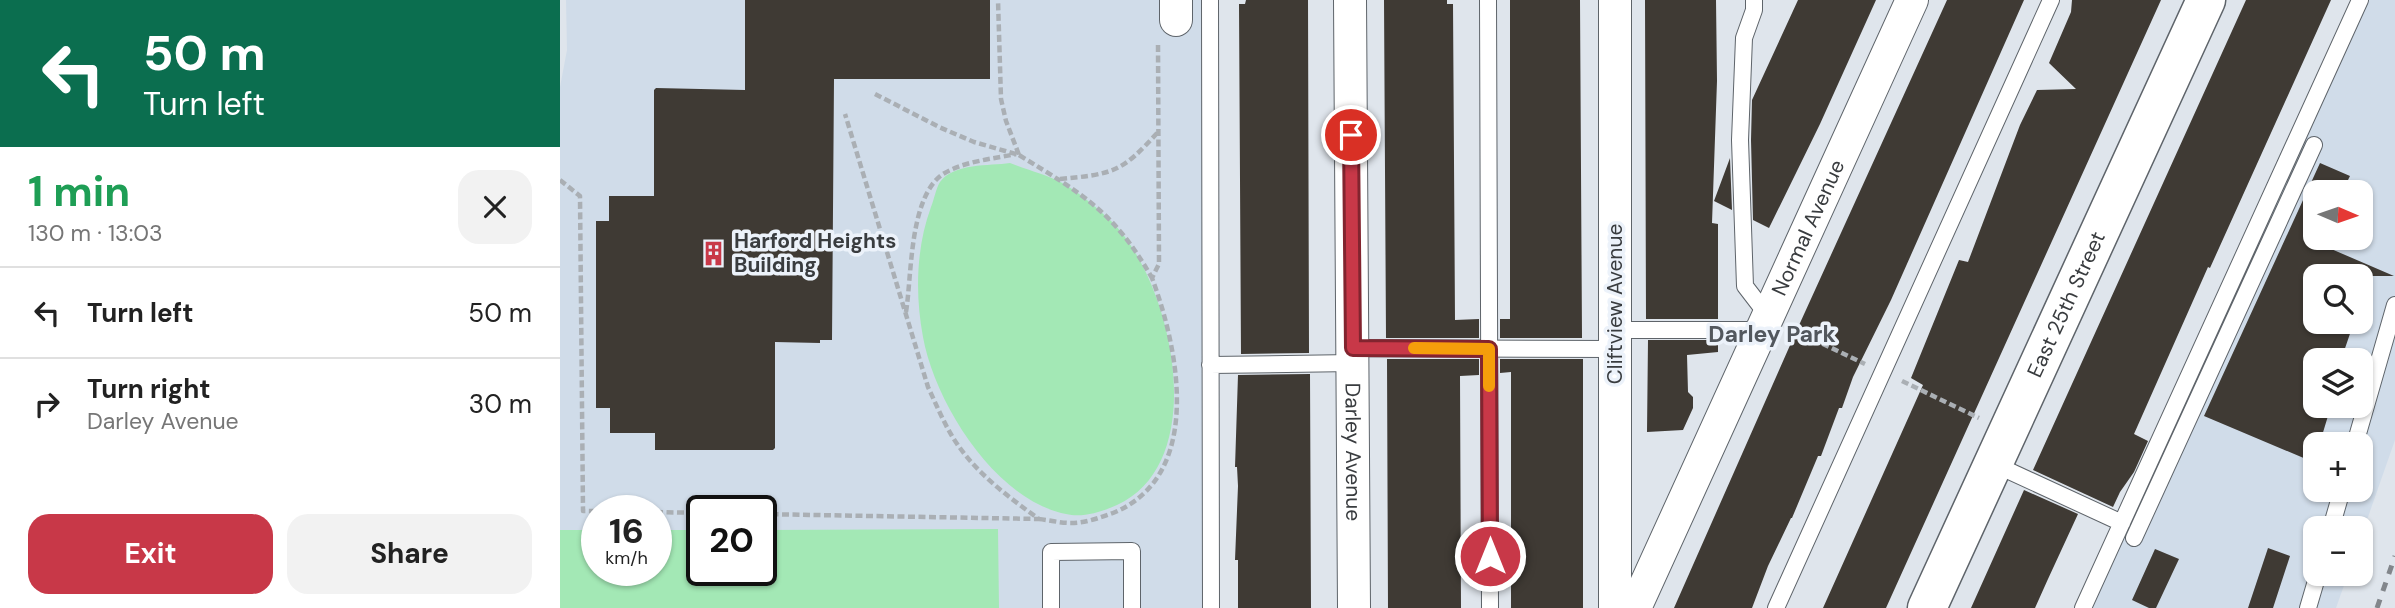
<!DOCTYPE html>
<html lang="en">
<head>
<meta charset="utf-8">
<style>
	body { margin:0; font-family:"DM Sans",sans-serif; background:#f2f2f2; color:#222; height:100vh; display:flex; flex-direction:column; font-size:26px; white-space:nowrap }
	* { box-sizing:border-box; margin:0 }
	p { font-size:23px; color:#767676 }
	.icon { flex:none; width:38px; height:38px; fill:none; stroke:currentColor; stroke-width:2; stroke-linecap:round; stroke-linejoin:round }
	.map { position:relative; flex:1; overflow:hidden }
	.side { display:flex; flex-direction:column; background:#fff; width:560px }
	.side>* { flex:none }
	.banner { background:#0b6e4f; color:#fff; overflow:hidden }
	.needle { width:46px; rotate:92deg }
	.tools { position:absolute; left:1743px; top:180px; display:grid; gap:14px }
	.tools a { display:grid; place-items:center; width:70px; height:70px; border-radius:14px; background:#fff; box-shadow:0 2px 5px #0004; font-size:35px }
	.speed { position:absolute; left:21px; top:495px; display:flex; gap:14px; font-size:35px; font-weight:700; text-align:center }
	.speed>* { display:grid; place-content:center; width:91px; height:91px; border-radius:50%; background:#fff; box-shadow:0 2px 5px #0004; line-height:1 }
	.speed small { font-size:18px; font-weight:400 }
	.speed .limit { border:4px solid #111; border-radius:10px; background:#fff; color:#111 }
	.pin { position:absolute; display:grid; place-items:center; width:60px; height:60px; color:#fff; margin:-30px; border:4px solid #fff; border-radius:50%; box-shadow:0 2px 7px #0007 }
	.me { position:absolute; width:77px; margin:-38px; rotate:0deg; stroke-linejoin:round; filter:drop-shadow(0 0 5px #0008) }
	.turn { display:flex; align-items:center; gap:24px; height:147px; padding:0 28px; font-size:32px }
	.turn .icon { width:91px; height:91px; stroke-width:2.5 }
	.turn b { display:block; font-size:49px; line-height:60px }
	.round { display:grid; place-items:center; flex:none; width:74px; height:74px; border-radius:21px; background:#f2f2f2 }
	.summary { display:flex; align-items:center; justify-content:space-between; height:119px; padding:0 28px }
	h1 { font-size:42px; font-weight:700; line-height:52px; color:#1e9e55 }
	.cta { display:flex; gap:14px; margin-top:auto; padding:14px 28px }
	.cta a { flex:1; height:80px; border-radius:21px; background:#c83848; color:#fff; font-size:28px; font-weight:700; line-height:80px; text-align:center }
	.cta a+a { background:#f2f2f2; color:#222 }
	ul { padding:0; list-style:none }
	li { display:flex; align-items:center; gap:21px; height:91px; padding:0 28px; border-top:2px solid #e0e0e0 }
	li div { flex:1 }
	li b { display:block; font-size:26px }
	li em { font-style:normal }
	main { display:flex; flex:1; min-height:0 }
	.map>svg:first-child { display:block }
</style>
</head>
<body>
<main>
<section class="side">
<div class="banner">
<div class="turn"><svg class="icon" aria-label="left" viewBox="0 0 24 24"><path d="M17 20v-9H6M10 6l-5 5 5 5"/></svg><div><b>50 m</b>Turn left</div></div>
</div>
<div class="summary"><div><h1>1 min</h1><p>130 m · 13:03</p></div><a class="round"><svg class="icon" aria-label="close" viewBox="0 0 24 24"><path d="M6 6l12 12M18 6L6 18"/></svg></a></div>
<ul>
<li><svg class="icon" aria-label="left" viewBox="0 0 24 24"><path d="M17 20v-9H6M10 6l-5 5 5 5"/></svg><div><b>Turn left</b></div><em>50 m</em></li>
<li><svg class="icon" aria-label="right" viewBox="0 0 24 24"><path d="M7 20v-9h11M14 6l5 5-5 5"/></svg><div><b>Turn right</b><p>Darley Avenue</p></div><em>30 m</em></li>
</ul>
<div class="cta"><a>Exit</a><a>Share</a></div>
</section>
<div class="map">
<svg width="1835" height="608" viewBox="0 0 1835 608">
	<rect width="100%" height="100%" fill="#dfe5ec"/>
	<path fill="#d0dce9" fill-rule="evenodd" d="M 6,0 L 641,0 L 644,608 L 0,608 L 0,87 L 7,50 ZM 37,511 L 96,511 L 96,570 L 37,570 ZM 142,511 L 201,511 L 201,570 L 142,570 Z
		M 1804,0 L 1835,0 L 1835,440 L 1801,537 L 1801,528 L 1755,528 L 1755,574 L 1788,574 L 1776,608 L 1530,608 ZM 1755,192 L 1801,192 L 1801,238 L 1755,238 ZM 1755,276 L 1801,276 L 1801,322 L 1755,322 ZM 1755,360 L 1801,360 L 1801,406 L 1755,406 ZM 1755,444 L 1801,444 L 1801,490 L 1755,490 Z"/>
	<path fill="#a3e8b5" d="M 450,163 C 467,170 488,175 504,184 C 520,193 537,208 550,220 C 612,279 653,461 557,505 C 542,512 522,518 506,514 C 435,500 375,403 363,337 C 355,294 356,248 371,207 C 374,200 376,188 380,182 C 394,163 429,166 450,163 Z
		M 438,529 L 439,608 L 0,608 L 0,530 L 37,530 L 37,570 L 96,570 L 96,530 L 142,530 L 142,570 L 201,570 L 201,530 Z"/>
	<path fill="#3f3a34" d="M 185,0 L 430,0 L 430,79 L 274,79 L 272,340 L 260,340 L 260,343 L 215,342 L 215,448 L 213,450 L 95,450 L 95,433 L 50,433 L 50,408 L 36,408 L 36,221 L 49,221 L 49,196 L 94,196 L 94,90 L 96,88 L 185,90 Z
		M 686,0 L 748,0 L 749,353 L 681,354 L 679,4 L 685,4 Z
		M 824,0 L 887,0 L 887,4 L 893,4 L 895,320 L 919,319 L 919,338 L 826,338 Z
		M 950,0 L 1020,0 L 1022,338 L 940,338 L 940,319 L 950,319 Z
		M 1085,0 L 1156,0 L 1157,81 L 1152,223 L 1158,224 L 1158,319 L 1086,319 Z
		M 1238,0 L 1316,0 L 1260,124 L 1209,228 L 1193,220 L 1191,140 L 1192,100 Z
		M 1387,0 L 1464,0 L 1331,300 L 1293,377 L 1282,408 L 1279,408 L 1261,456 L 1258,456 L 1232,518 L 1231,518 L 1208,566 L 1192,608 L 1114,608 L 1235,334 Z
		M 1512,0 L 1601,0 L 1326,608 L 1263,608 L 1363,385 L 1351,378 L 1399,260 L 1408,262 L 1460,125 L 1477,90 L 1516,89 L 1489,63 L 1511,12 Z
		M 1686,0 L 1771,0 L 1650,268 L 1648,267 L 1574,434 L 1588,441 L 1574,472 L 1560,492 L 1553,507 L 1473,470 Z
		M 1170,158 L 1172,210 L 1154,201 Z
		M 1760,163 L 1790,176 L 1782,192 L 1755,192 L 1755,242 L 1834,276 L 1755,276 L 1755,322 L 1794,322 L 1781,360 L 1755,360 L 1755,406 L 1771,406 L 1761,439 L 1754,437 L 1746,459 L 1644,416 Z
		M 1088,340 L 1158,340 L 1158,352 L 1127,355 L 1128,392 L 1133,397 L 1133,408 L 1123,430 L 1087,432 Z
		M 827,359 L 919,359 L 919,375 L 900,376 L 901,608 L 828,608 Z
		M 940,359 L 1023,359 L 1023,608 L 951,608 L 951,372 L 940,373 Z
		M 750,374 L 751,608 L 678,608 L 678,560 L 675,560 L 678,486 L 677,467 L 675,467 L 678,375 Z
		M 1464,490 L 1518,514 L 1488,579 L 1475,608 L 1411,608 Z
		M 1708,548 L 1730,556 L 1713,608 L 1688,608 Z
		M 1595,549 L 1619,559 L 1596,608 L 1589,608 L 1572,600 Z"/>
	<g fill="none" stroke-linecap="round" stroke-linejoin="round">
		<defs>
			<path id="lane" d="M 650,0 L 651,608
				M 928,0 L 930,608
				M 1194,0 L 1194,10 L 1184,38 L 1180,140 L 1185,286 L 1208,316
				M 1055,330 L 1202,330
				M 793,348 L 1055,349
				M 650,365 L 793,363
				M 1795,444 L 1835,305
				M 1434,464 L 1562,523
				M 1771,528 L 1782,490
				M 1574,538 L 1754,145
				M 491,608 L 491,552 L 572,551 L 572,608
				M 1216,608 L 1491,0
				M 1523,608 L 1800,0
				M 1748,608 L 1758,574"/>
			<g id="street">
				<path d="M 616,0 L 616,20"/>
				<path id="s1" d="M 790,0 L 794,608"/>
				<path d="M 1055,608 L 1055,0"/>
				<path id="s2" d="M 1075,608 L 1352,0"/>
			</g>
			<g id="secondary">
				<path id="s3" d="M 1367,608 L 1646,0"/>
			</g>
		</defs>
		<use href="#lane" stroke="#5e646a" stroke-width="18"/>
		<use href="#street" stroke="#5e646a" stroke-width="34"/>
		<use href="#secondary" stroke="#5e646a" stroke-width="41"/>
		<path stroke="#aaafb4" stroke-width="4.5" stroke-dasharray="7 3.5" stroke-linecap="butt" d="M 315,94 L 379,127 L 414,142 L 459,155 L 446,121 L 441,99 L 438,0
			M 459,155 C 522,194 554,211 592,278
			M 500,179 C 554,174 562,172 598,132
			M 0,180 L 20,196 L 23,511 L 37,511
			M 346,312 C 352,275 349,197 383,174 C 404,161 433,159 456,154
			M 1234,330 L 1305,364
			M 1342,381 L 1419,418
			M 96,512 L 142,513
			M 201,514 L 479,519 C 447,496 413,471 392,436 C 383,421 376,404 368,387 L 285,114
			M 479,519 C 489,520 500,523 511,523 C 525,523 539,518 553,513 C 644,476 619,350 592,278 L 599,264 L 598,43"/>
		<use href="#lane" stroke="#fff" stroke-width="16"/>
		<use href="#street" stroke="#fff" stroke-width="32"/>
		<use href="#secondary" stroke="#fff" stroke-width="38"/>
		<path stroke="#82868b" stroke-width="5" stroke-dasharray="9 9" stroke-linecap="butt" d="M 1817,608 L 1835,556"/>
	</g>
	<g fill="none" stroke-linecap="round" stroke-linejoin="round">
		<defs>
			<path id="route" d="M 791,135 L 793,348 L 929,349 L 930,556"/>
		</defs>
		<use href="#route" stroke="#82242f" stroke-width="18"/>
		<use href="#route" stroke="#c83848" stroke-width="12"/>
		<path stroke="#f59e0b" stroke-width="12" d="M 854,348 L 929,349 L 929,386"/>
	</g>
	<defs>
		<symbol id="building-bare" viewBox="-9 -9 18 18"><path d="M-4-6H4V6H1V3H-1V6H-4ZM-2.5-4.3h1.7v1.8h-1.7ZM.8-4.3h1.7v1.8H.8ZM-2.5-1h1.7V.8h-1.7ZM.8-1h1.7V.8H.8Z" fill="#c83848" stroke="#ecf2fa" stroke-width="2.5" paint-order="stroke"/></symbol>
	</defs>
	<g fill-rule="evenodd">
		<use href="#building-bare" x="136" y="236" width="35" height="35"/>
	</g>
	<g text-anchor="middle" stroke-width="7" stroke-linejoin="round" paint-order="stroke">
		<g font-size="21" fill="#393c3f" stroke="#ecf2fa">
			<text dy="7" stroke="none"><textPath href="#s2" startOffset="418">Normal Avenue</textPath></text>
			<text transform="translate(1055 304) rotate(-90)" y="7">Cliftview Avenue</text>
			<text dy="7" stroke="none"><textPath href="#s3" startOffset="334">East 25th Street</textPath></text>
			<text dy="7" stroke="none"><textPath href="#s1" startOffset="452">Darley Avenue</textPath></text>
		</g>
		<g font-size="21" font-weight="bold" fill="#393c3f" stroke="#ecf2fa" text-anchor="start">
			<text x="174" y="248">Harford Heights<tspan x="174" dy="24">Building</tspan></text>
		</g>
		<g font-size="23" font-weight="bold" fill="#52575d" stroke="#ecf2fa">
			<text x="1212" y="342">Darley Park</text>
		</g>
	</g>
</svg>
<div class="tools">
<a><svg class="needle" viewBox="-14 -14 28 28"><path d="M0-13l5 13h-10z" fill="#e53935"/><path d="M0 13l5-13h-10z" fill="#767676"/></svg></a>
<a><svg class="icon" aria-label="search" viewBox="0 0 24 24"><circle cx="10" cy="10" r="6"/><path d="M15 15l6 6"/></svg></a>
<a><svg class="icon" aria-label="layers" viewBox="0 0 24 24"><path d="M12 4l9 5-9 5-9-5zM3 14l9 5 9-5"/></svg></a>
<a>+</a>
<a>−</a>
</div>
<div class="speed"><div>16<small>km/h</small></div><div class="limit">20</div></div>
<div class="pin" style="left:791px;top:135px;background:#d93025"><svg class="icon" aria-label="arrive" viewBox="0 0 24 24"><path d="M6 21V4h12l-3 4 3 4H6"/></svg></div>
<svg class="me" style="left:930px;top:556px" viewBox="-20 -20 40 40"><circle r="17" fill="#c83848" stroke="#fff" stroke-width="3"/><path d="M0-11L8 9 0 5-8 9z" fill="#fff"/></svg>
</div>
</main>
</body>
</html>
